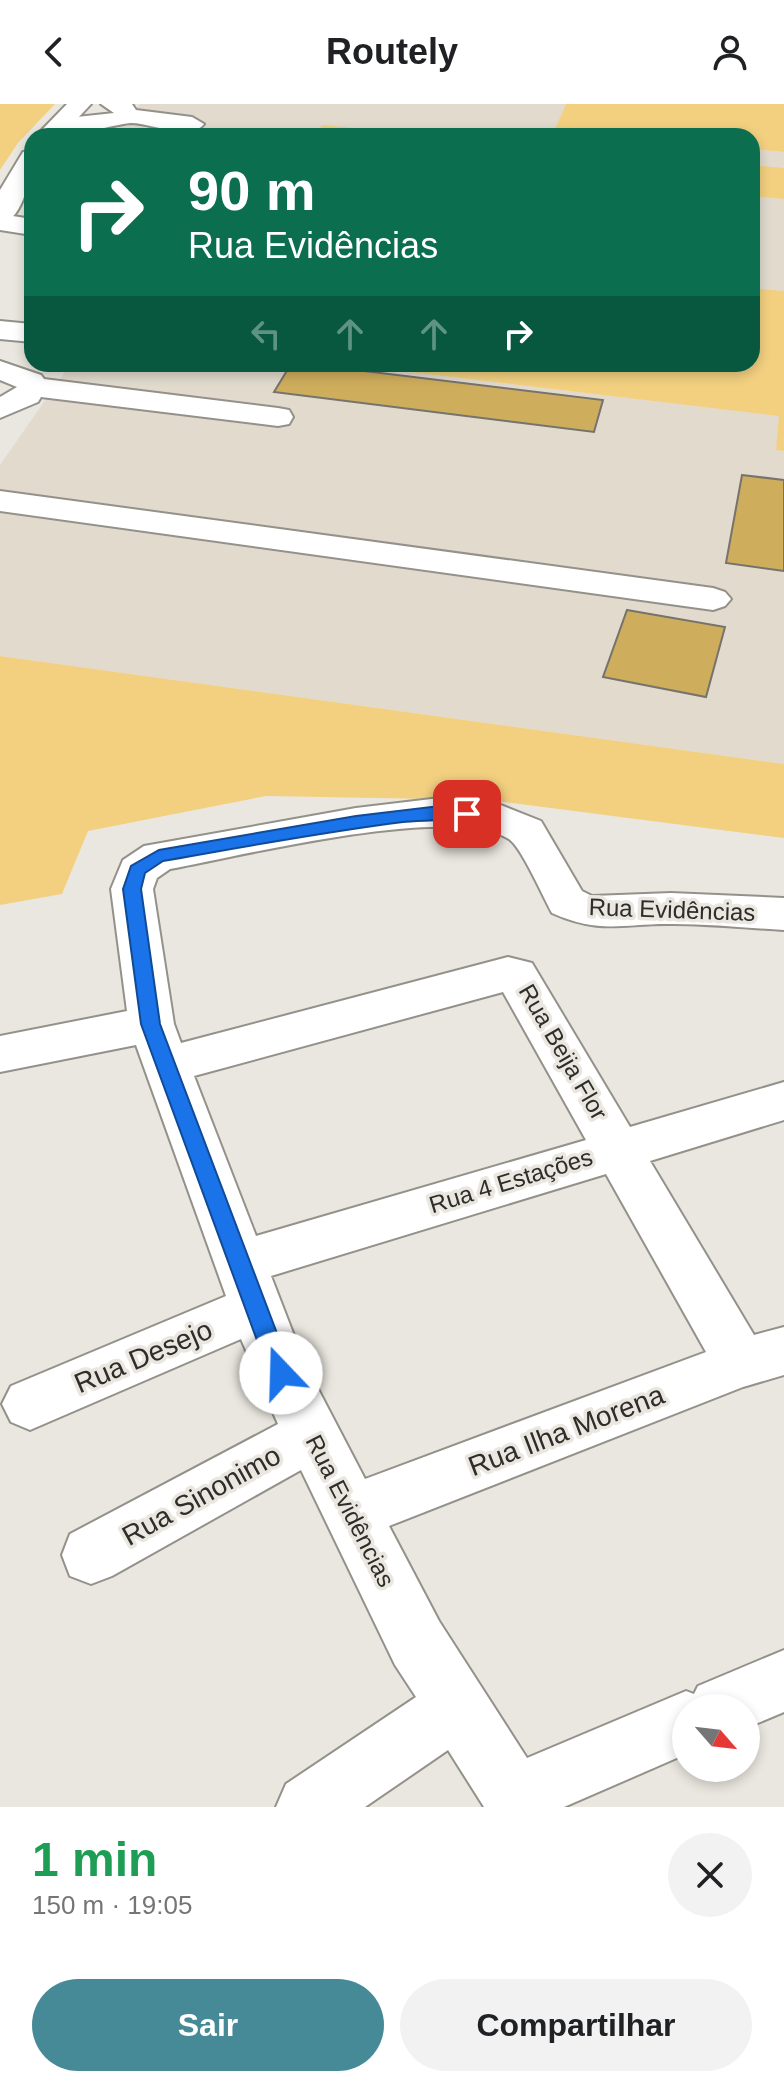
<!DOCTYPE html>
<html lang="pt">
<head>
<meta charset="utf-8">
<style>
	body { margin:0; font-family:Helvetica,sans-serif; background:#f2f2f2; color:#202124; height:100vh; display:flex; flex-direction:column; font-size:30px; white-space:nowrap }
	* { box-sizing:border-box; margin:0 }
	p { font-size:26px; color:#757577 }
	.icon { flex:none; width:44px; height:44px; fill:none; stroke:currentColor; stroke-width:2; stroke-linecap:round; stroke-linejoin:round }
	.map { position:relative; height:1703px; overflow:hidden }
	.side { display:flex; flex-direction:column; background:#fff; flex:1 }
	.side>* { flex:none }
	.hud { position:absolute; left:24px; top:24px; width:736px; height:244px; border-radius:24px; box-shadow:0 4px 12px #0003; background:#0b6e4f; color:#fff; overflow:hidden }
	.needle { width:52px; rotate:118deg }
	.controls { position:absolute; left:672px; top:1590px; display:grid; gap:16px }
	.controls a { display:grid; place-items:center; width:88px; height:88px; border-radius:50%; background:#fff; box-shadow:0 4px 12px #0003; font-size:40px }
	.pin { position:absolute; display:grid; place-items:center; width:68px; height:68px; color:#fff; margin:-34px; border-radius:16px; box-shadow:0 4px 12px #0006 }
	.me { position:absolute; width:88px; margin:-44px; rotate:339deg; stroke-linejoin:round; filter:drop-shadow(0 0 6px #0008) }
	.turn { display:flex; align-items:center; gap:28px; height:168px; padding:0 32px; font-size:36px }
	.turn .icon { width:104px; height:104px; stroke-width:2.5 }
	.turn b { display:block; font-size:56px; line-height:68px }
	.lanes { display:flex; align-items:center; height:76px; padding:0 32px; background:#0003; justify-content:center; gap:40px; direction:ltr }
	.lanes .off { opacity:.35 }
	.round { display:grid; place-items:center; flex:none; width:84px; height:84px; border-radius:42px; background:#f2f2f2 }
	.summary { display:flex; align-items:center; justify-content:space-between; height:136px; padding:0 32px }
	h1 { font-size:48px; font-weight:700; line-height:60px; color:#1e9e55 }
	.button { display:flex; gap:16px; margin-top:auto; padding:16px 32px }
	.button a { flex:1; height:92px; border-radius:48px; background:#468a98; color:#fff; font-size:32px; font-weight:700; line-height:92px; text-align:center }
	.button a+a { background:#f2f2f2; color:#202124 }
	header { display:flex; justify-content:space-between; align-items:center; height:104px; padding:0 32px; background:#fff; font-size:36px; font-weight:700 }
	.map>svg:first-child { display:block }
</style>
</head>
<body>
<header><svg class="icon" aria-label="back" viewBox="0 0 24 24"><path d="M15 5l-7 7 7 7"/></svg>Routely<svg class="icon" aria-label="person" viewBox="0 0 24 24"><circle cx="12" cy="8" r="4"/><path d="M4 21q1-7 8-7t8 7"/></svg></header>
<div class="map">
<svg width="784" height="1703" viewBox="0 0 784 1703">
	<rect width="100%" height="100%" fill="#eae7e0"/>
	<path fill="#e1dacd" d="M 140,0 L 566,0 L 556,25 L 624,32 L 97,32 L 112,31 Z
		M 752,45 L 784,48 L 784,187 L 752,184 Z
		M 61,260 L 342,260 L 780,312 L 776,345 L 784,347 L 784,660 L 0,552 L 0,361 L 69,262 Z"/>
	<path fill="#f3d080" d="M 0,0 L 55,0 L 18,39 L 0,66 Z
		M 566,0 L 784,0 L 784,48 L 752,45 L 752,32 L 624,32 L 555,25 Z
		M 322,21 L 430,31 L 314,32 Z
		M 752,61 L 784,64 L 784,95 L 752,92 Z
		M 752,184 L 784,187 L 784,347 L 776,346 L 779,312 L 342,260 L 752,260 Z
		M 0,552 L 784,660 L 784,734 L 488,696 L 266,692 L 88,727 L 62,790 L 0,801 Z"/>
	<path fill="#cead5c" stroke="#76736d" stroke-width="2" d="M 291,260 L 307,260 L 603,296 L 594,328 L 274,288 Z
		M 742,371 L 784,376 L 784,467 L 726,459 Z
		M 627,506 L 725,523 L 706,593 L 603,573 Z"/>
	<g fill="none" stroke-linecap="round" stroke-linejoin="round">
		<defs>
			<path id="minor" d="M 101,0 L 132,0 L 136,6 L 192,13 L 204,20 C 191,37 150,19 131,19 C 112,20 59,40 46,22 L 58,15 L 114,9 Z
				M 0,110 L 32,115 L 32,131 L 0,126 Z
				M 0,217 L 32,220 L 32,238 L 0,235 Z
				M 0,257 L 41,271 L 44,275 L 278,304 L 289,306 L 293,313 L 289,320 L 278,322 L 41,293 L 38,298 L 0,314 L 0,293 L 17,283 L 0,276 Z
				M 0,387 L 713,484 L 725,488 L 731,495 L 725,502 L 713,506 L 0,407 Z
				M 440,694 L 493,698 L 541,717 L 582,787 L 592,792 L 671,789 L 784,794 L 784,826 C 747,824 710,820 673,820 C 623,819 601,831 552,809 C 543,793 522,744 509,735 C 451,699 242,752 170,765 L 157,774 L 153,785 L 174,920 L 181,939 L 508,853 L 532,859 L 630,1023 L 784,978 L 784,1016 L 650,1057 L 754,1231 L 784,1223 L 784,1271 L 743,1283 L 389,1422 L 439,1517 L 527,1654 L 686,1587 L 694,1590 L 698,1582 L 784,1546 L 784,1608 L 746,1624 L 746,1604 L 686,1604 L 686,1650 L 564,1703 L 484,1703 L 448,1646 L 365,1703 L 276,1703 L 286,1680 L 416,1593 L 395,1561 L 301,1366 L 112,1472 L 91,1480 L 70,1472 L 62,1451 L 70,1430 L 278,1320 L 241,1235 L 30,1326 L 11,1318 L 2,1300 L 11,1282 L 226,1192 L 136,941 L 0,968 L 0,932 L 127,907 L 111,785 L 123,756 L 144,742 L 356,704 ZM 503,888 L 586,1036 L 256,1132 L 194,972 ZM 606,1070 L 706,1248 L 365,1375 L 305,1260 L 271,1172 Z"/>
			<path id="highway" d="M 67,0 L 91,0 L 61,32 L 36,32 Z
				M 32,46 C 32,68 25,114 0,121 L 0,86 L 23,48 Z"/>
		</defs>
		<use href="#minor" stroke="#94918a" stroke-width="4"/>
		<use href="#highway" stroke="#94918a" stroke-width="4"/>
		<use href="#minor" fill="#fff" fill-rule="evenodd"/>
		<use href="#highway" fill="#fff" fill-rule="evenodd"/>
	</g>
	<path fill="#1a73e8" stroke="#114b97" stroke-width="2" d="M 440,702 L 467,704 L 475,710 C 469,717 417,716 403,718 C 323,728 243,743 163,757 L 145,769 L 141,785 L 160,920 L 292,1269 L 289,1276 L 281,1280 L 273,1276 L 269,1269 L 141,920 L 123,785 L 131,762 L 159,746 L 356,712 Z"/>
	<g text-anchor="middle" stroke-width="7" stroke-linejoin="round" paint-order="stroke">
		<g font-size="24" fill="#2e2d2a" stroke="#eae7e0">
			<text transform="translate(672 806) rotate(2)" y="8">Rua Evidências</text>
			<text transform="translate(563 948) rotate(60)" y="8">Rua Beija Flor</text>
			<text transform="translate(511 1077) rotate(-17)" y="8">Rua 4 Estações</text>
			<text transform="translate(350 1407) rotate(63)" y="8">Rua Evidências</text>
		</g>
		<g font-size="28" fill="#2e2d2a" stroke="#eae7e0">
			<text transform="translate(143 1252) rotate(-23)" y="10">Rua Desejo</text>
			<text transform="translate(566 1326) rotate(-21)" y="10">Rua Ilha Morena</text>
			<text transform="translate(201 1391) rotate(-29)" y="10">Rua Sinonimo</text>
		</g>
	</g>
</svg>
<div class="controls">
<a><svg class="needle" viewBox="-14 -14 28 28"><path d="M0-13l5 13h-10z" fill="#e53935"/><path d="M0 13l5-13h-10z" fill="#757577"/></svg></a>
</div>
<div class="pin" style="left:467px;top:710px;background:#d93025"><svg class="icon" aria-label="arrive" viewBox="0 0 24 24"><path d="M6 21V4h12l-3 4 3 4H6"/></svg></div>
<svg class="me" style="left:281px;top:1269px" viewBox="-20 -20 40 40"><circle r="19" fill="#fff"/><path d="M0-13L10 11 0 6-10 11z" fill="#1a73e8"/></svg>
<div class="hud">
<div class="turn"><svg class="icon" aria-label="right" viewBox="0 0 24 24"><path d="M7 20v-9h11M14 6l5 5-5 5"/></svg><div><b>90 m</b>Rua Evidências</div></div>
<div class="lanes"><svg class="icon off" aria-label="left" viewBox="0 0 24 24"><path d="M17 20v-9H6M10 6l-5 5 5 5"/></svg><svg class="icon off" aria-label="ahead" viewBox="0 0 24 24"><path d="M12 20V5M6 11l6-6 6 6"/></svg><svg class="icon off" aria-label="ahead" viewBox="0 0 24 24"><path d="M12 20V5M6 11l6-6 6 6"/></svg><svg class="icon" aria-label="right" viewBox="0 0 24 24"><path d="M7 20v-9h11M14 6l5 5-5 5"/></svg></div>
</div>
</div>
<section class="side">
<div class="summary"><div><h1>1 min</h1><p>150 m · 19:05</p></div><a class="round"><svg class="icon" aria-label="close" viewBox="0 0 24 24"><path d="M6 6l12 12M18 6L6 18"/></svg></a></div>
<div class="button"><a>Sair</a><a>Compartilhar</a></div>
</section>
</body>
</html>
